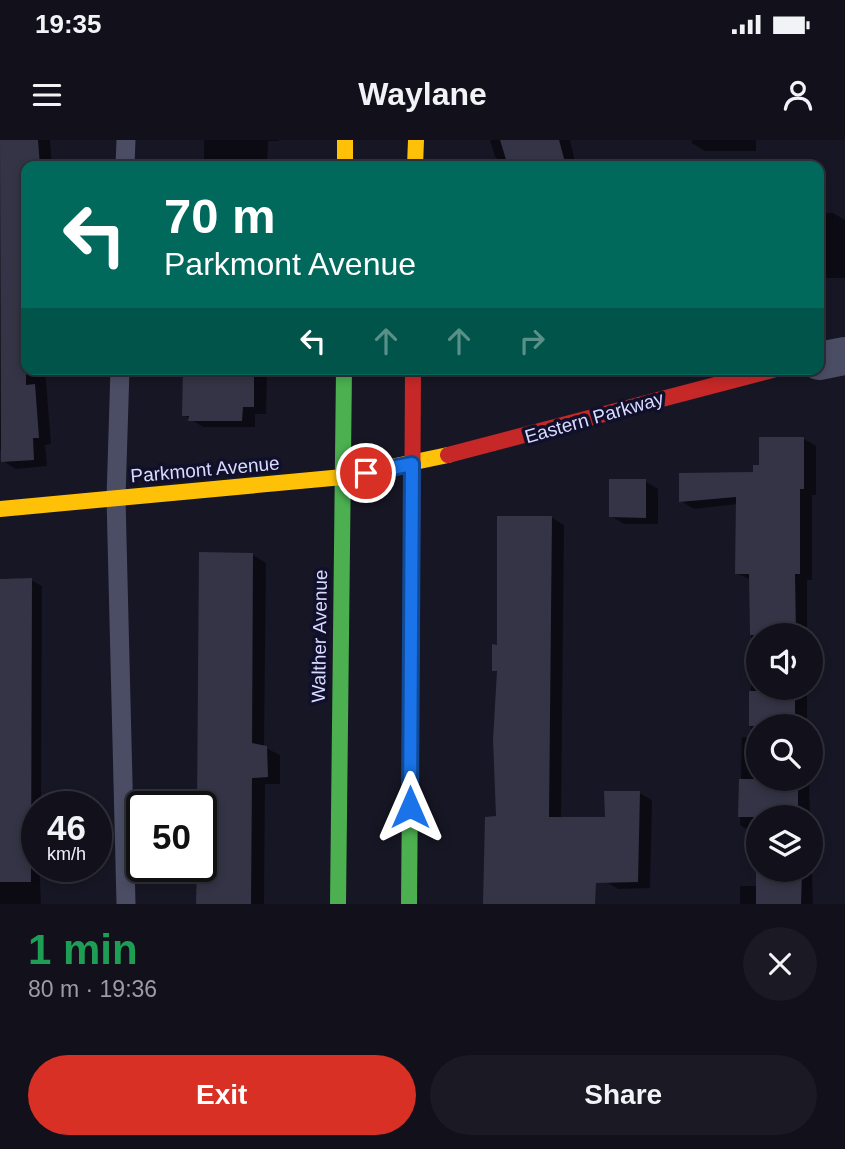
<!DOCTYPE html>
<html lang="en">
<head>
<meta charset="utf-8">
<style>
	body { margin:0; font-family:Arial,sans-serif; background:#1a1924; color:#f1f3f6; height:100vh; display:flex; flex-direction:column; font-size:26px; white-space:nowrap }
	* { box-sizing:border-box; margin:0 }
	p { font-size:23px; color:#9c9da3 }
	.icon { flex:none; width:38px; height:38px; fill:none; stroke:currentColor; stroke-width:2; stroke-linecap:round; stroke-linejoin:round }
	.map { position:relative; height:764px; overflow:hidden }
	.panel { display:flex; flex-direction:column; background:#11101b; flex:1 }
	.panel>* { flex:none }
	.hud { position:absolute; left:21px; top:21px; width:803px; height:214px; border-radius:14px; box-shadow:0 4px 10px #0003,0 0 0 2px #30303a; background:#00695c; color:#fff; overflow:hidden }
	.fabs { position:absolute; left:746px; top:483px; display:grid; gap:14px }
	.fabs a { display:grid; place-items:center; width:77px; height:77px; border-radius:50%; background:#11101b; box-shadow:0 4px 10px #0003,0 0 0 2px #30303a; font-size:35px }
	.speed { position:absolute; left:21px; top:651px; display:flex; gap:14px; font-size:35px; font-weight:700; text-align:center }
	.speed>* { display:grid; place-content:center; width:91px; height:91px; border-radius:50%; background:#11101b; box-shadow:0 4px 10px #0003,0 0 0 2px #30303a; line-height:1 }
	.speed small { font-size:18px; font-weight:400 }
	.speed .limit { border:4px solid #111; border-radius:10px; background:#fff; color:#111 }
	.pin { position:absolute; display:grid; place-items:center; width:60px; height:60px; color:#fff; margin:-30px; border:4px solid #fff; border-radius:50%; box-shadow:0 2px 7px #0007 }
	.me { position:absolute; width:77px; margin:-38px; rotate:0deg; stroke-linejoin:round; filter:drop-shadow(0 0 5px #0008) }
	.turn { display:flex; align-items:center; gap:24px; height:147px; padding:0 28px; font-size:32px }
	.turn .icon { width:91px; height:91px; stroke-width:2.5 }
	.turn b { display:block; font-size:49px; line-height:60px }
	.lanes { display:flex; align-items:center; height:66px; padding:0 28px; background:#0003; justify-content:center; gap:35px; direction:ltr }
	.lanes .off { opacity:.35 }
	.round { display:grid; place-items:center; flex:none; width:74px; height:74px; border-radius:37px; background:#1a1924 }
	.overview { display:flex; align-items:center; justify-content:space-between; height:119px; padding:0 28px }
	h1 { font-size:42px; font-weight:800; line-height:52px; color:#1e9e55 }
	.cta { display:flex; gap:14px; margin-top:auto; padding:14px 28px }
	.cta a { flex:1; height:80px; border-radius:42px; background:#d93025; color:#fff; font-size:28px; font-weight:800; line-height:80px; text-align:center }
	.cta a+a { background:#1a1924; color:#f1f3f6 }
	.status { display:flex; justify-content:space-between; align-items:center; height:49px; padding:0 35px; background:#11101b; direction:ltr }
	.status svg { height:19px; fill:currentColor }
	header { display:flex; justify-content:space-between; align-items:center; height:91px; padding:0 28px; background:#11101b; font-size:32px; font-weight:800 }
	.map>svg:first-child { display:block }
</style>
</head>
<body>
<div class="status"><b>19:35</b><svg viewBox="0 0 49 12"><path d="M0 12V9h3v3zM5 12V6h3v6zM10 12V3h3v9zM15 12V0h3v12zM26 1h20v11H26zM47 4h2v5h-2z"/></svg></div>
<header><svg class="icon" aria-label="menu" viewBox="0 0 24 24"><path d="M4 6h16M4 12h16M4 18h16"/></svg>Waylane<svg class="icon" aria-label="person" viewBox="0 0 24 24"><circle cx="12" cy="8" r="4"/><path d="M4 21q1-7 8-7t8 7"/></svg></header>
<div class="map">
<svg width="845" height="764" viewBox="0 0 845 764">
	<rect width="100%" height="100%" fill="#171624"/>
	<path fill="#0007" d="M 0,0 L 50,0 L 52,26 L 26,26 L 26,229 L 45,229 L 51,304 L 45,305 L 47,326 L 16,329 L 3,321 L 0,308 Z
		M 204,0 L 279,0 L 279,1 L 268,1 L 267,26 L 204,26 Z
		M 490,0 L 570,0 L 576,26 L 509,26 L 495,17 Z
		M 692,0 L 756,0 L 756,11 L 705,11 L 692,3 Z
		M 819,73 L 833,73 L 845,80 L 845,138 L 819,138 Z
		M 184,229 L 267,229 L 266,274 L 255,274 L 255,287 L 203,287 L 184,275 Z
		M 510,229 L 556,229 L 527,237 Z
		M 804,299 L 816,306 L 816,355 L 812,355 L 812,440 L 807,440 L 807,495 L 758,495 L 758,548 L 807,548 L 807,586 L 758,586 L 758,639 L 809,639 L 810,677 L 758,677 L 758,693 L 753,693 L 740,685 L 742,597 L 751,598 L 751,440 L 736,433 L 737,364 L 694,369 L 681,361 L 754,334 Z
		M 645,341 L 658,349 L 658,384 L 624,384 L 611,376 Z
		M 551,377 L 564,385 L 561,679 L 607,679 L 639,653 L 652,660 L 650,748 L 618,749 L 605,741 L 605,722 L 561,764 L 485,764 L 498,678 L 499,533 L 494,530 L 498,506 Z
		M 201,414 L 253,415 L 266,423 L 264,607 L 280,615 L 280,644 L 265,644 L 264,764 L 198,764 L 201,726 Z
		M 31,440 L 42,446 L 41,667 L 37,667 L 41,764 L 0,764 L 0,441 Z
		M 810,678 L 813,764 L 740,764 L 740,746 L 757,746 L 758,698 L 758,730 L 810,730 Z"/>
	<path fill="#353446" d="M 0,0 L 38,0 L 40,26 L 26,26 L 26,245 L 35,244 L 39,298 L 33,298 L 34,320 L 1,322 Z
		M 500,0 L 559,0 L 566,26 L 508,26 Z
		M 183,229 L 242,229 L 242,234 L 254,235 L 254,267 L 243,267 L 242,281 L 188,281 L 189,276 L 182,276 Z
		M 759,297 L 804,297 L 804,349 L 800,349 L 800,434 L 795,434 L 796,495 L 750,495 L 749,434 L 735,434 L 736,357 L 679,362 L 679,333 L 753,332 L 753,325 L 759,325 Z
		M 609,339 L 646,339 L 646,378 L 609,377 Z
		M 497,376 L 552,376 L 549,677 L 605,677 L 604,651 L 640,651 L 638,742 L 596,743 L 595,764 L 483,764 L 485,677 L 496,676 L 493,600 L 497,531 L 492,531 L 492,504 L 497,505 Z
		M 199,412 L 253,413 L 252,603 L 267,606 L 268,637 L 252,638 L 251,764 L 196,764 L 197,726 L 201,726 L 201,667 L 197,667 Z
		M 32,438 L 31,742 L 0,742 L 0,439 Z
		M 749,551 L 795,551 L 795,586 L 749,586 Z
		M 739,639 L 798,639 L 798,677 L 738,677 Z
		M 756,730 L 802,730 L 801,764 L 756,764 Z"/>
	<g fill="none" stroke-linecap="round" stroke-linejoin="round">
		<path stroke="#4b4d65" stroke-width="19" d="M 125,26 L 126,0
			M 120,229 L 116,358 L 126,764"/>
		<path stroke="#4b4d65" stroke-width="38" d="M 819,221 L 845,216"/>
		<path stroke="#4caf50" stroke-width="16" d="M 338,764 L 344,229
			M 409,764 L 412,420"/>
		<path stroke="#ffc107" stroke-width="16" d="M 345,0 L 345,26
			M 415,26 L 416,0
			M 0,369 L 343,337 L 448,315"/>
		<path stroke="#c62828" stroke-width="16" d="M 448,315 L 776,229
			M 412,420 L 413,229"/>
	</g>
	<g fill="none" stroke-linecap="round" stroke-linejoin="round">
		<defs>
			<path id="route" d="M 366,333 L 412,324 L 410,667"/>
		</defs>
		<use href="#route" stroke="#114b97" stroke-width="18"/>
		<use href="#route" stroke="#1a73e8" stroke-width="12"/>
	</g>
	<g text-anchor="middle" stroke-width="7" stroke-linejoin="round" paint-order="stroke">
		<g font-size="19" fill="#d9daff" stroke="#11102a">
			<text transform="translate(594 277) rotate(-16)" y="7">Eastern Parkway</text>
			<text transform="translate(205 329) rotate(-5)" y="7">Parkmont Avenue</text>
			<text transform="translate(319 496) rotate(-89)" y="7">Walther Avenue</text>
		</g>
	</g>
</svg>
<div class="fabs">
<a><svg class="icon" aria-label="sound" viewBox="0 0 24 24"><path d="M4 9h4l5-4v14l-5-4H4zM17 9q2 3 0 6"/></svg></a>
<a><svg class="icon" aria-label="search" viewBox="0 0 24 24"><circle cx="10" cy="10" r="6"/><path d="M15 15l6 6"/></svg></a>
<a><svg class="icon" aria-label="layers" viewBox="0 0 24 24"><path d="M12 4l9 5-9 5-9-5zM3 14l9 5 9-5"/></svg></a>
</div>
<div class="speed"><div>46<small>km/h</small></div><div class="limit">50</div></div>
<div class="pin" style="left:366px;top:333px;background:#d93025"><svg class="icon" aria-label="arrive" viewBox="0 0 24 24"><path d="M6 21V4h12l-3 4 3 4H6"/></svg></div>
<svg class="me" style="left:410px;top:667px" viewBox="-20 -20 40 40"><path d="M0-17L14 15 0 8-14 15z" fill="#1a73e8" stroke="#fff" stroke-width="4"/></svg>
<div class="hud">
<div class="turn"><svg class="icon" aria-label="left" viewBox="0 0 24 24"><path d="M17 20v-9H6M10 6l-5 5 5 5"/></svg><div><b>70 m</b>Parkmont Avenue</div></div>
<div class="lanes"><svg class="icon" aria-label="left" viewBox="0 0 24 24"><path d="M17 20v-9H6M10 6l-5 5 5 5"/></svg><svg class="icon off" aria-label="ahead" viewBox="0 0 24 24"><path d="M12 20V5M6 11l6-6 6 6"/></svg><svg class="icon off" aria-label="ahead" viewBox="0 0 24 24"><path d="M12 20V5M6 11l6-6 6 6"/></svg><svg class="icon off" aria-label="right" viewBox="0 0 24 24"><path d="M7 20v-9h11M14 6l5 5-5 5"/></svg></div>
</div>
</div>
<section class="panel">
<div class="overview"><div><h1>1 min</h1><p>80 m · 19:36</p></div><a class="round"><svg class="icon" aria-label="close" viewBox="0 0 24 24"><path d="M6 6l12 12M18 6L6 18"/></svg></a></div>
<div class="cta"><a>Exit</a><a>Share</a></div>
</section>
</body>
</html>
